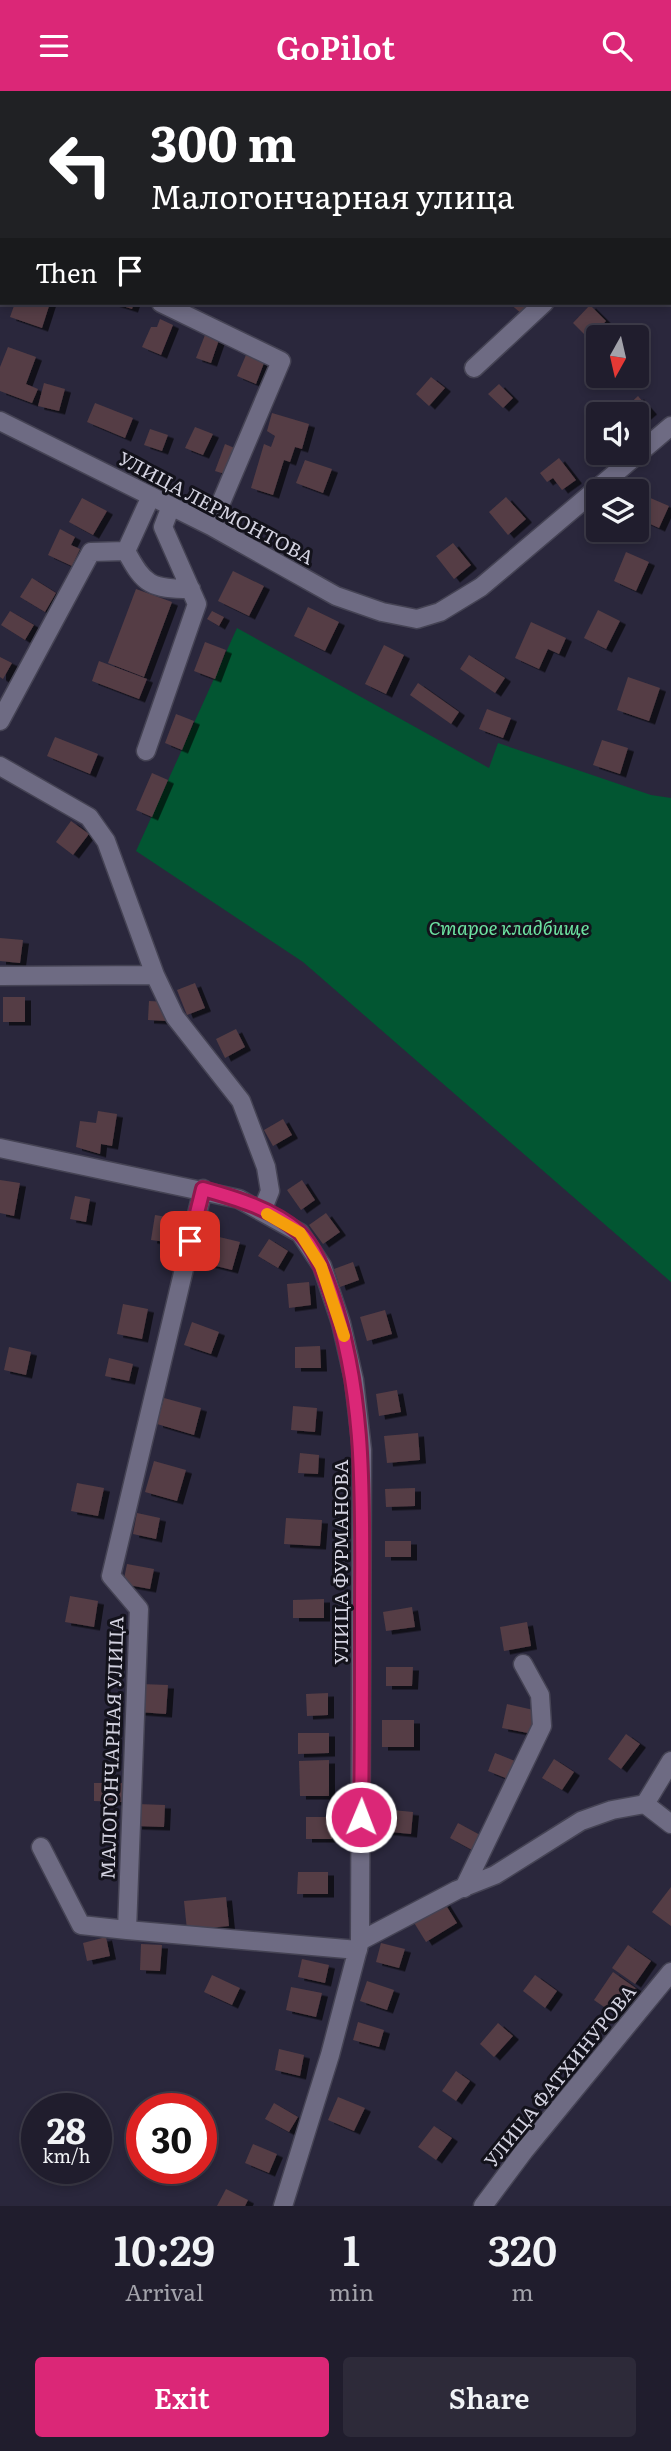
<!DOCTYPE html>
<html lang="en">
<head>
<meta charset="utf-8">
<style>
	body { margin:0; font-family:Literata,serif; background:#2d2a39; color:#f1f3f6; height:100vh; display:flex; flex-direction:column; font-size:26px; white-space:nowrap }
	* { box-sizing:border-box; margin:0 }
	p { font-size:23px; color:#a2a2aa }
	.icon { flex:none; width:38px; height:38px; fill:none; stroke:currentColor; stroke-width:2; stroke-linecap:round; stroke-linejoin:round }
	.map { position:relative; height:2115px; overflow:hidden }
	.panel { display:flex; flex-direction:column; background:#201d2d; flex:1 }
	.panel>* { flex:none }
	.guide { position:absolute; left:0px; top:0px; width:672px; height:214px; box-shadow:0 4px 10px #0003,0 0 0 2px #3d3b49; background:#202124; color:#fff; overflow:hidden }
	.needle { width:46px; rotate:188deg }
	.controls { position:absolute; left:586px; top:234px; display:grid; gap:14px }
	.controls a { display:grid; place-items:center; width:63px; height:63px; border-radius:7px; background:#201d2d; box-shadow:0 4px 10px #0003,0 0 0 2px #3d3b49; font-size:35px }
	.speed { position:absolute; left:21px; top:2002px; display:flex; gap:14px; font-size:35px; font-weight:700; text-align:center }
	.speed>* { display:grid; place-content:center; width:91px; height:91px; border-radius:50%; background:#201d2d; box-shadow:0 4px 10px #0003,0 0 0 2px #3d3b49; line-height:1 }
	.speed small { font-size:18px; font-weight:400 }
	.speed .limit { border:10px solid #d22; background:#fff; color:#111 }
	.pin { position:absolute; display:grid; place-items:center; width:60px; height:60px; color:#fff; margin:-30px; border-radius:14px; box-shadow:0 4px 10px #0006 }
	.me { position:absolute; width:77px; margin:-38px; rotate:1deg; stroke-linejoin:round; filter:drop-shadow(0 0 5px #0008) }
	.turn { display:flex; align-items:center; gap:24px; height:147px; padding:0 35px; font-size:32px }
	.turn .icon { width:91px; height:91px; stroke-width:2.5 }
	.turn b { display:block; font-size:49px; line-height:60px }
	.then { display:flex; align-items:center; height:66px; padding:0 35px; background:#0003; gap:14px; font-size:26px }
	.eta { display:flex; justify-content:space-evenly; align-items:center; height:119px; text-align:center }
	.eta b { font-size:42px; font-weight:600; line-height:49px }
	.button { display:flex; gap:14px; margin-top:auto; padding:14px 35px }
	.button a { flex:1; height:80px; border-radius:7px; background:#db2777; color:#fff; font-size:28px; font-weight:600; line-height:80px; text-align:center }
	.button a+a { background:#2d2a39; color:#f1f3f6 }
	header { display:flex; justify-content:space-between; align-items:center; height:91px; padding:0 35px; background:#db2777; color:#fff; font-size:32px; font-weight:600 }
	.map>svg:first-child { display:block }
</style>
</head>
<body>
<header><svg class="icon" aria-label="menu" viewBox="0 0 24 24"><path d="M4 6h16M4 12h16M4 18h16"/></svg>GoPilot<svg class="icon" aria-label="search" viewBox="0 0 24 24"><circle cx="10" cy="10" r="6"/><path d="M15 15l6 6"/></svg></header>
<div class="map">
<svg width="671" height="2115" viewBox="0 0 671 2115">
	<defs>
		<filter id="shadow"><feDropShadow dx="6" dy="3.5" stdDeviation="0" flood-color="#0009"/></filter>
	</defs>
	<rect width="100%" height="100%" fill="#2a273c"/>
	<path fill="#025632" d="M 237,537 L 489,677 L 498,652 L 651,704 L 671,707 L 671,1191 L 303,871 L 136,760 Z"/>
	<path fill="#553d44" filter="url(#shadow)" d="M 15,212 L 50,212 L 42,237 L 10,226 Z
		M 113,212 L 134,212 L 132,218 Z
		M 509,212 L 532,212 L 522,223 Z
		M 590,214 L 606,230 L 589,248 L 573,232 Z
		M 160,228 L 173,234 L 161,264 L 142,256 L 151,236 L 157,236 Z
		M 205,244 L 219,249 L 211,272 L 196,267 Z
		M 8,256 L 36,266 L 26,293 L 38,298 L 32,312 L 0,300 L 0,276 Z
		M 246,264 L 264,272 L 256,293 L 237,285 Z
		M 431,286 L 445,297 L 429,315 L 416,303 Z
		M 44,292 L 65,298 L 59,320 L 38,315 Z
		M 499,293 L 513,307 L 503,317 L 488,303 Z
		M 638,305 L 651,320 L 637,332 L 637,324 L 625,324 L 622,320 Z
		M 95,312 L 133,327 L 125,347 L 87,331 Z
		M 272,322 L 309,333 L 302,358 L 295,356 L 290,371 L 284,369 L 273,404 L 251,397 L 264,353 L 271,356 L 275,345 L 267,340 Z
		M 195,336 L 213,343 L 203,364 L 185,357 Z
		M 150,338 L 168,344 L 162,360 L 144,354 Z
		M 225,353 L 237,358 L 228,384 L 215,380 Z
		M 559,367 L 576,389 L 562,399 L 553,387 L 547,391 L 540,382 Z
		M 305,369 L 332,378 L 323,402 L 296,392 Z
		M 506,406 L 526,428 L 508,444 L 489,421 Z
		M 648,406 L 669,415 L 659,437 L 639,428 Z
		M 82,407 L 107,420 L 93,444 L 69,431 Z
		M 60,438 L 75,446 L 71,454 L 80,458 L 72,475 L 48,464 Z
		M 453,452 L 471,474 L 454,488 L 436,465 Z
		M 626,461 L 649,471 L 636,500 L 614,490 Z
		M 233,480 L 264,495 L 249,525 L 218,510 Z
		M 32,487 L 56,502 L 45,521 L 20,506 Z
		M 136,498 L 172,511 L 144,586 L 108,572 Z
		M 308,516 L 339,531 L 325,560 L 294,545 Z
		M 598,519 L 620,530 L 606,558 L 584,547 Z
		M 10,520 L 34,534 L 25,549 L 1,534 Z
		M 212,520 L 224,526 L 219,535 L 207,528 Z
		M 531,531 L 566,547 L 559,563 L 548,558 L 539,578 L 515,567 Z
		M 205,551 L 226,559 L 215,588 L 194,580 Z
		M 384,554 L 404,564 L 386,603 L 365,593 Z
		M 469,564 L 505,587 L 495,602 L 460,578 Z
		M 0,566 L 12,572 L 3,588 L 0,586 Z
		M 99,570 L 147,588 L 139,608 L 92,590 Z
		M 628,586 L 660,597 L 649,630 L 617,619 Z
		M 418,592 L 459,621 L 451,633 L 410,604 Z
		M 487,618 L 511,627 L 503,647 L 479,638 Z
		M 176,623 L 194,630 L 182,659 L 165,652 Z
		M 55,646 L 98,663 L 90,683 L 47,665 Z
		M 602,649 L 628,657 L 620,683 L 593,674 Z
		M 152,682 L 168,689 L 152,726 L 136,719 Z
		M 71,730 L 89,743 L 73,764 L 56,751 Z
		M 0,847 L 23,849 L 20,872 L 0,870 Z
		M 195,892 L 205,917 L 187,924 L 177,899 Z
		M 3,906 L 25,906 L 25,931 L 3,931 Z
		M 149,910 L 167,911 L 167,930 L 148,929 Z
		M 236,938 L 245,956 L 225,967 L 216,948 Z
		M 98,1020 L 117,1023 L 112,1055 L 101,1053 L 100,1063 L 76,1056 L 80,1030 L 96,1032 Z
		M 283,1028 L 292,1044 L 273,1055 L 264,1039 Z
		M 0,1089 L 20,1092 L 14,1125 L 0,1122 Z
		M 302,1089 L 315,1109 L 301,1119 L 287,1099 Z
		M 75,1105 L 90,1108 L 86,1131 L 70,1128 Z
		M 326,1122 L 340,1141 L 323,1153 L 309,1134 Z
		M 155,1124 L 178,1128 L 174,1152 L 151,1149 Z
		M 211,1144 L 240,1151 L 232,1179 L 204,1172 Z
		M 269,1148 L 288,1160 L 278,1177 L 258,1165 Z
		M 353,1171 L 359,1189 L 340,1196 L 334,1178 Z
		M 309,1191 L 311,1214 L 289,1217 L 287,1193 Z
		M 123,1213 L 148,1218 L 142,1248 L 117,1243 Z
		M 385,1219 L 392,1243 L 367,1250 L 360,1226 Z
		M 192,1231 L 219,1241 L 211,1263 L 184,1254 Z
		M 320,1255 L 321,1277 L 295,1277 L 295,1256 Z
		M 9,1256 L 31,1261 L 26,1284 L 4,1279 Z
		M 109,1267 L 133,1273 L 129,1290 L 105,1285 Z
		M 397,1299 L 401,1321 L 379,1325 L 376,1303 Z
		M 164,1307 L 201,1317 L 194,1344 L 157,1333 Z
		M 293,1315 L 317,1317 L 315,1341 L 291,1339 Z
		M 418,1342 L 420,1369 L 387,1372 L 384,1345 Z
		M 300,1362 L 319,1364 L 318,1383 L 298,1382 Z
		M 154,1370 L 186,1379 L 177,1410 L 145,1401 Z
		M 77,1392 L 104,1397 L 98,1425 L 71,1420 Z
		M 415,1397 L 415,1415 L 386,1416 L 385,1398 Z
		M 137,1422 L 160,1427 L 156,1448 L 133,1443 Z
		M 286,1427 L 322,1429 L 320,1455 L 284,1453 Z
		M 385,1450 L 411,1450 L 411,1466 L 385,1466 Z
		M 127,1473 L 154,1478 L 150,1498 L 123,1493 Z
		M 70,1505 L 98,1510 L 94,1536 L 65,1531 Z
		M 324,1508 L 324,1527 L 293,1527 L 293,1509 Z
		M 412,1516 L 415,1536 L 386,1540 L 383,1521 Z
		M 527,1531 L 531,1555 L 504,1560 L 500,1536 Z
		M 386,1576 L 413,1576 L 412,1595 L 386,1595 Z
		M 140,1593 L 168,1594 L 166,1623 L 139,1621 Z
		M 328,1602 L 328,1624 L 307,1625 L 306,1603 Z
		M 507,1613 L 538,1620 L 533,1643 L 502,1637 Z
		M 382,1629 L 414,1629 L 414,1656 L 382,1656 Z
		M 298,1642 L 329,1642 L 329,1662 L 298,1663 Z
		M 626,1643 L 640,1653 L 621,1678 L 608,1668 Z
		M 495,1662 L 515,1670 L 508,1688 L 488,1680 Z
		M 554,1668 L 574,1681 L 562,1699 L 542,1687 Z
		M 329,1669 L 329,1705 L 300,1705 L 299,1670 Z
		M 94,1692 L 123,1692 L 122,1711 L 94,1710 Z
		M 137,1713 L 165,1714 L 164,1736 L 136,1735 Z
		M 382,1718 L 413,1721 L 411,1743 L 381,1740 Z
		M 306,1726 L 332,1726 L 332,1748 L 306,1748 Z
		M 458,1732 L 482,1745 L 474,1760 L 450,1747 Z
		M 298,1781 L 328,1781 L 328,1803 L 297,1803 Z
		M 671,1796 L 671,1835 L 652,1821 Z
		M 226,1806 L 229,1835 L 187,1839 L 184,1810 Z
		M 444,1811 L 457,1832 L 426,1851 L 413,1830 Z
		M 106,1846 L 110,1865 L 87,1870 L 83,1852 Z
		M 381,1852 L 405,1858 L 399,1877 L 376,1871 Z
		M 141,1853 L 162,1854 L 160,1880 L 140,1879 Z
		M 628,1854 L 651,1870 L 635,1893 L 612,1877 Z
		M 302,1868 L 329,1874 L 325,1892 L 298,1886 Z
		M 613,1881 L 637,1898 L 617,1925 L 594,1909 Z
		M 212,1884 L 240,1897 L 232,1914 L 204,1901 Z
		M 535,1884 L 557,1900 L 545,1917 L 523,1900 Z
		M 367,1890 L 394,1899 L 387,1919 L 360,1910 Z
		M 291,1896 L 322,1902 L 316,1926 L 286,1919 Z
		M 358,1931 L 384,1939 L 379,1956 L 353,1949 Z
		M 498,1932 L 513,1945 L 494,1966 L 480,1953 Z
		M 279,1958 L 304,1964 L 300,1985 L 275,1979 Z
		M 456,1980 L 470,1990 L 456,2010 L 442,2000 Z
		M 338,2006 L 365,2017 L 354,2040 L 328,2029 Z
		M 274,2012 L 298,2026 L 289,2041 L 265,2028 Z
		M 434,2035 L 452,2047 L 436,2069 L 418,2056 Z
		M 253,2053 L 277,2063 L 269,2082 L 245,2072 Z
		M 226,2098 L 248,2109 L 245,2115 L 217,2115 Z"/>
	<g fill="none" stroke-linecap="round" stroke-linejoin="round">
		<defs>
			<path id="minor" d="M 72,2 L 73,0
				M 670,169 L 671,169
				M 0,171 L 2,167
				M 161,212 L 281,270 L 211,435
				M 474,277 L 544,212
				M 0,330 L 211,435 L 336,505 L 382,521 L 417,528 L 440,521 L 481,496 L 671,335
				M 126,460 C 144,494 151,498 191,498
				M 0,630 L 91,461 L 126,460 L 151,405
				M 146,660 L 197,513 L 163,436 L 171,415
				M 0,675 L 89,726 L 106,750 L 155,884 L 175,926 L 241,1010 L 266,1076 L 270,1100 L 262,1120
				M 0,885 L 155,884
				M 0,1057 L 239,1108 L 300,1142 L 322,1175 L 341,1232 L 354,1289 L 362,1359 L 360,1850 L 330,1964 L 283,2115
				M 203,1098 L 111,1485 L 139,1518 L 127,1839 L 358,1859
				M 645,1713 L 671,1670
				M 41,1756 L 81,1834 L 127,1839
				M 464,1797 L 542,1635 L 540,1604 L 523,1573
				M 360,1850 L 457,1799 L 495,1784 L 581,1730 L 612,1719 L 645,1713 L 671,1733
				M 483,2115 L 524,2060 L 671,1881"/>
		</defs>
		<use href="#minor" stroke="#454354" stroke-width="21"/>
		<use href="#minor" stroke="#6e6b83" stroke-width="18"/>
	</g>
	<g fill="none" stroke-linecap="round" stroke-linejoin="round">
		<defs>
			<path id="route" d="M 190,1150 L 203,1098 C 235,1107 273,1118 299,1141 C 315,1156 324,1182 331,1202 C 367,1307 362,1414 362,1523 C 362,1591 362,1658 361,1726"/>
		</defs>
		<use href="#route" stroke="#8e194d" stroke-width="18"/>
		<use href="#route" stroke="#db2777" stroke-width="12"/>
		<path stroke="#f59e0b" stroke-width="12" d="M 267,1123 L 300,1142 L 321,1175 L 344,1245"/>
	</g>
	<g text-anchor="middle" stroke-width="6" stroke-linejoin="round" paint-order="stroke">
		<g font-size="19" fill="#d4d3e1" stroke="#13121b">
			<text transform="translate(216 417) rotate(28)" y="7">УЛИЦА ЛЕРМОНТОВА</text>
			<text transform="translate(341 1471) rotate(-90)" y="7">УЛИЦА ФУРМАНОВА</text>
			<text transform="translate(112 1657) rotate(-88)" y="7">МАЛОГОНЧАРНАЯ УЛИЦА</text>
			<text transform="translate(560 1985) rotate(-51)" y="7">УЛИЦА ФАТХИНУРОВА</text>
		</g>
		<g font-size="19" font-style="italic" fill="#6de3a2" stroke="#13121b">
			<text x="509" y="844">Старое кладбище</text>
		</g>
	</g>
</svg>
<div class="controls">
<a><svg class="needle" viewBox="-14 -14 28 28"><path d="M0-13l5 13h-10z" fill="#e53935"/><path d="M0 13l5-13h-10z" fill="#a2a2aa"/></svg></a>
<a><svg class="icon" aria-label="sound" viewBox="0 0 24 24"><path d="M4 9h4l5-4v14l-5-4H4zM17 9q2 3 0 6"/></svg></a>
<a><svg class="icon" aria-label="layers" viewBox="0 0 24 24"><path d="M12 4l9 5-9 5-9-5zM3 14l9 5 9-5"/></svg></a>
</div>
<div class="speed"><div>28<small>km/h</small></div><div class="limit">30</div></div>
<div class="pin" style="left:190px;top:1150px;background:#d93025"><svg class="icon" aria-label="arrive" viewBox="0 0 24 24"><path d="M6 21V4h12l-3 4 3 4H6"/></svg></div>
<svg class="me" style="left:361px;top:1726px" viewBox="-20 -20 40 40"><circle r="17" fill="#db2777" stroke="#fff" stroke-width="3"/><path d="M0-11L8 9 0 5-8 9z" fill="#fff"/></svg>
<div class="guide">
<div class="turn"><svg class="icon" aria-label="left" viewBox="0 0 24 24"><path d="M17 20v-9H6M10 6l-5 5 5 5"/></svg><div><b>300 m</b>Малогончарная улица</div></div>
<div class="then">Then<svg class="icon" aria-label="arrive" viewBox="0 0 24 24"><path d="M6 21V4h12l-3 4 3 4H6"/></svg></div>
</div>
</div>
<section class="panel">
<div class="eta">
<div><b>10:29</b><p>Arrival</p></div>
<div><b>1</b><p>min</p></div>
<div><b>320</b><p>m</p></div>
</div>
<div class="button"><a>Exit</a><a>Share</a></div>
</section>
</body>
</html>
